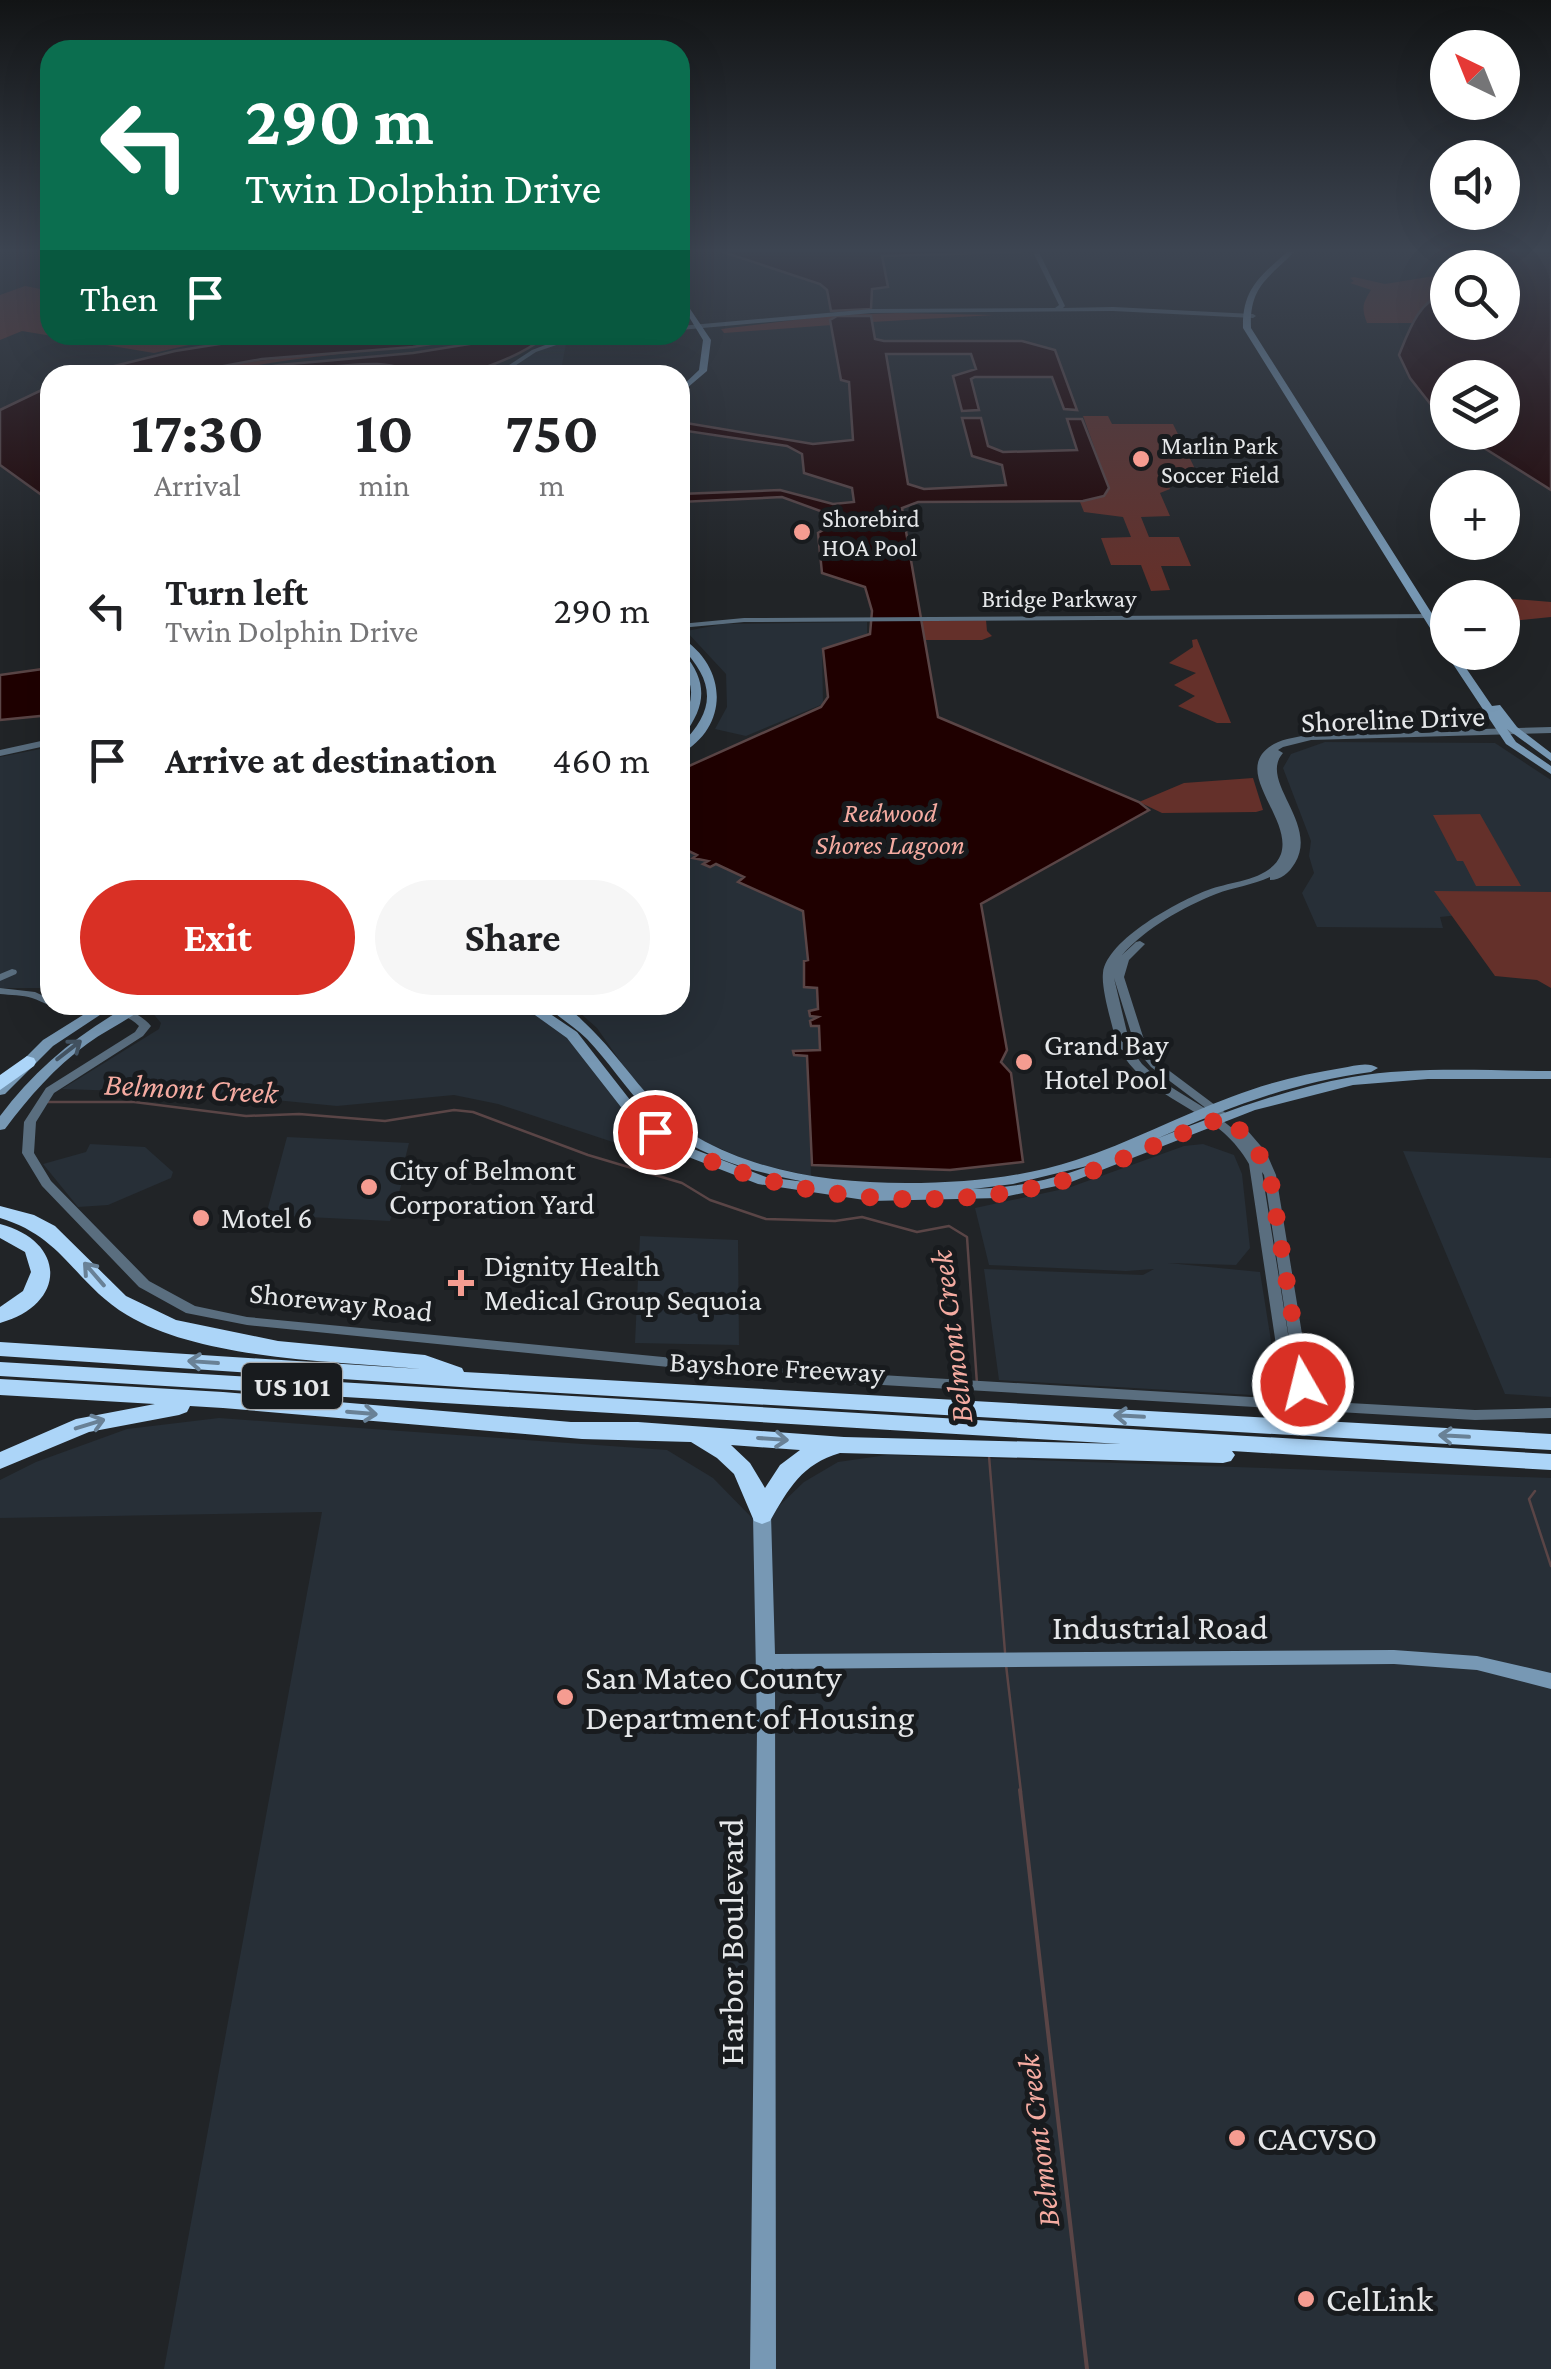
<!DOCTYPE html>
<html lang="en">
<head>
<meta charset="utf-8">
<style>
	body { margin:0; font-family:"Crimson Pro",serif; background:#f6f6f6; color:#202124; height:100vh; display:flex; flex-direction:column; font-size:38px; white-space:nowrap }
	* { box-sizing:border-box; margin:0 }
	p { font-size:32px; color:#757577 }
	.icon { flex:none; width:55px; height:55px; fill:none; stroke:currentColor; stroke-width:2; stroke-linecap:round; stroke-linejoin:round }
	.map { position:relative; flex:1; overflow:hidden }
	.details { position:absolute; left:40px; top:365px; width:650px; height:650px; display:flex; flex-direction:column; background:#fff; border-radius:30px; box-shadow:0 10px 40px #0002 }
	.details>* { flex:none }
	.guide { position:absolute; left:40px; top:40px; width:650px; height:305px; border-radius:30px; box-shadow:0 10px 40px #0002; background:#0b6e4f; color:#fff; overflow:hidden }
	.needle { width:65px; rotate:317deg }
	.controls { position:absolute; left:1430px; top:30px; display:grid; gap:20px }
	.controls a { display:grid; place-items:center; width:90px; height:90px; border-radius:50%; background:#fff; box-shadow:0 10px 40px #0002; font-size:50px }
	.pin { position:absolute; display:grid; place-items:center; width:85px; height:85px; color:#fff; margin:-42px; border:5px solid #fff; border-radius:50%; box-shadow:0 2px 10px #0007 }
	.me { position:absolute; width:110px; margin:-55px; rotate:352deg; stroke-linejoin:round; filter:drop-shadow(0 0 8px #0008) }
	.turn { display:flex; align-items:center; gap:35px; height:210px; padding:0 40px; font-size:45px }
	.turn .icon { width:130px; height:130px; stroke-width:2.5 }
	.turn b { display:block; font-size:70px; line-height:85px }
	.then { display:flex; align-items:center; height:95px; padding:0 40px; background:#0003; gap:20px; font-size:38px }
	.eta { display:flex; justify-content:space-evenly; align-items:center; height:170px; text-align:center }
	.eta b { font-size:60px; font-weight:700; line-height:70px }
	.action { display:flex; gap:20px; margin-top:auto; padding:20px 40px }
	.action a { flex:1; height:115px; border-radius:60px; background:#d93025; color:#fff; font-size:40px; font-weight:700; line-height:115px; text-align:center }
	.action a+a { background:#f6f6f6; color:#202124 }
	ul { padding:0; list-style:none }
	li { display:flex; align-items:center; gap:30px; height:150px; padding:0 40px }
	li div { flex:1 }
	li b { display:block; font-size:38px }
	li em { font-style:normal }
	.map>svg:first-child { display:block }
</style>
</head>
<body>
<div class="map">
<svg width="1551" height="2369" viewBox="0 0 1551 2369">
	<rect width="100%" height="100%" fill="#212427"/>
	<path fill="#272f37" d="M 567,339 L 560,375 L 502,375 L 534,353 Z
		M 867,622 L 867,634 L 822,649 L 823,704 L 746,736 L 715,729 L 727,707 L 726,674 L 686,631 L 723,624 Z
		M 1325,742 L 1495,743 L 1551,780 L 1551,892 L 1527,908 L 1440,917 L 1443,928 L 1317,927 L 1302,893 L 1314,873 L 1309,856 L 1311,841 L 1283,768 L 1291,754 Z
		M 50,747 L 50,988 L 0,988 L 0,757 Z
		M 680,847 L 698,856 L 694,859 L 705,859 L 745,878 L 739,883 L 803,911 L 808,961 L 805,987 L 817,987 L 818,1010 L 810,1011 L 818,1016 L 818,1020 L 811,1021 L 819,1026 L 820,1050 L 794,1051 L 807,1055 L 811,1176 L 753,1163 L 694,1137 L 636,1084 L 597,1028 L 580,1013 L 584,1005 L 680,1005 Z
		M 153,1005 L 522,1005 L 570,1037 L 638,1123 L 679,1152 L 667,1160 L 498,1104 L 454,1095 L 337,1106 L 213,1094 L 62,1089 L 159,1029 L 161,1023 L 151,1011 Z
		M 287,1137 L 409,1143 L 401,1175 L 404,1176 L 390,1221 L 266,1215 Z
		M 90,1144 L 145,1147 L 173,1172 L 171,1178 L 108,1205 L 78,1207 L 43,1164 L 86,1152 Z
		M 1203,1144 L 1234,1155 L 1242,1174 L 1250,1248 L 1236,1265 L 1168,1263 L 1260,1272 L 1279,1391 L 1269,1396 L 999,1380 L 984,1269 L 1143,1275 L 1154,1269 L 1126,1271 L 989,1265 L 975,1208 L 1068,1188 L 1184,1146 Z
		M 1403,1151 L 1551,1158 L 1551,1397 L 1505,1394 Z
		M 640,1236 L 738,1240 L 739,1345 L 635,1343 Z
		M 219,1418 L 667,1450 L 713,1478 L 759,1525 L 804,1482 L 838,1462 L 887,1455 L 1551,1478 L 1551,2369 L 164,2369 L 322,1512 L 0,1518 L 0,1480 L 36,1462 L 127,1429 Z"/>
	<path fill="#64302a" d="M 1447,274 L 1447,292 L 1440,294 L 1413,323 L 1367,323 C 1361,307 1363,303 1371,290 L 1350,283 L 1354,281 L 1350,278 L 1354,277 L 1385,284 Z
		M 25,286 L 50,291 L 47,297 L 50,298 L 50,335 L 228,336 L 154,353 L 22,331 L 0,340 L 0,295 Z
		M 901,313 L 994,315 L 872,322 L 870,315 L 831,318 L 832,325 L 724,333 L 721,329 L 835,315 Z
		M 482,335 L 498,335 C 428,346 359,351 290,360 C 251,365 214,375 175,375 C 276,351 381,357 482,335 Z
		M 1083,416 L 1108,416 L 1112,424 L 1173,424 L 1200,479 L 1167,480 L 1170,489 L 1160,493 L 1170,516 L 1141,517 L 1149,537 L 1179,537 L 1191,566 L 1161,566 L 1170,590 L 1151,591 L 1141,565 L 1111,565 L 1101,538 L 1131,537 L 1123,517 L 1084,512 L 1080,502 L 1104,496 L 1109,488 Z
		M 1502,598 L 1551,602 L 1551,617 L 1503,622 Z
		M 986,620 L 987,631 L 992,636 L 982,640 L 923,640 L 923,621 Z
		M 1197,639 L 1231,723 L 1217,723 L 1178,706 L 1195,696 L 1174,685 L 1196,673 L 1169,663 L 1193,647 L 1192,640 Z
		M 1253,778 L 1263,810 L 1256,812 L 1162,813 L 1139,802 L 1184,783 Z
		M 1480,814 L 1521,886 L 1476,886 L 1463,861 L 1457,861 L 1433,815 Z
		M 1434,891 L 1551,892 L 1551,988 L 1537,980 L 1495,976 Z"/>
	<path fill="#1f0000" stroke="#5a4546" stroke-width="2.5" d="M 720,251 L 1018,251 L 1019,252 L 882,256 L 888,287 L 872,289 L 871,309 L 831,311 L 827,290 L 820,284 Z
		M 1498,251 L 1551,251 L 1551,490 L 1460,433 L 1502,432 L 1502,378 L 1448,378 L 1447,425 L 1410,378 L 1399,355 C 1409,330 1419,300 1447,292 L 1448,322 L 1502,322 L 1502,268 L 1494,267 Z
		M 837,316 L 871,316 L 875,339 L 884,341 L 1022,341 L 1055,350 L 1077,410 L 1064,409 L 1052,377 L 975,377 L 971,379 L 979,410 L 962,411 L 953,376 L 976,369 L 971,354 L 886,354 L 908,484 L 924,489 L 1006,485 L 1002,465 L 972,456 L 962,418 L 981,418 L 988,446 L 1003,452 L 1077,450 L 1067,419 L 1082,419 L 1109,488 L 1104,496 L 1083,501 L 918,502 L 902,508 L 938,717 L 1139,802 L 1149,810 L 981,904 L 1007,1050 L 1001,1062 L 1011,1073 L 1023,1162 L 950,1170 L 812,1165 L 807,1056 L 794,1055 L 793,1051 L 820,1050 L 819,1026 L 811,1026 L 810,1021 L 818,1017 L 810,1016 L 809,1011 L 818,1009 L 817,988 L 804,987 L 804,961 L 808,960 L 803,911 L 738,882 L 744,877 L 716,864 L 710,867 L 703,864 L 708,861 L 693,858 L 697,855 L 680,847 L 680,770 L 821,707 L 828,697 L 823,649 L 870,634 L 872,611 L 865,587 L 822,573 L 818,533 L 837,522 L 834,516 L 782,497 L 680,502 L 680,494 L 780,490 L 833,504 L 854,502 L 852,488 L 804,473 L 802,454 L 787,446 L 680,430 L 680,422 L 813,444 L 853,440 L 849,382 L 841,380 L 830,320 Z
		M 276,335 L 482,335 L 413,347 L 262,359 L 175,375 L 78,375 L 175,351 Z
		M 525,335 L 546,336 C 521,356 463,381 430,375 C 413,372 395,364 377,364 C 325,364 273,375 221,375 L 279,365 L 413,353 Z
		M 50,386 L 50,429 L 45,443 L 50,452 L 50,501 L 0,465 L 0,410 Z
		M 50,668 L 50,715 L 0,720 L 0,675 Z"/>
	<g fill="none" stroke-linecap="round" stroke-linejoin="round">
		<path stroke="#5a4546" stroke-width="2.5" d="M 48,1102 L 134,1102 L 246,1116 L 299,1114 L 385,1121 L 454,1110 L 473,1112 L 588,1155 L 682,1183 L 710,1200 L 766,1219 L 835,1221 L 862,1217 L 917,1232 L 949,1226 L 967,1237 L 977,1384
			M 989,1456 L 1005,1652
			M 1535,1491 L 1529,1499 L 1551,1566
			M 1006,1665 L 1021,1792"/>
		<path stroke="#5a4546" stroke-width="4" d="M 1020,1790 L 1087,2369"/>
		<path fill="#5a6e7f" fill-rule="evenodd" d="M 1037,252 L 1040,254 L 1065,306 L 1063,308 L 1113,307 L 1253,314 L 1256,316 L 1253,318 L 1113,311 L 872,313 L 680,330 L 680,326 L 872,309 L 1055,308 L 1059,305 L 1034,254 Z
			M 572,335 L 601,335 L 571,340 L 536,352 L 501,375 L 494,375 L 532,350 Z
			M 297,373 L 387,373 L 390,375 L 294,375 Z
			M 1438,614 L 1441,614 L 1441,618 L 744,622 L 680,628 L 680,624 L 744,618 Z
			M 1551,727 L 1551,733 L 1311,740 L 1283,747 L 1278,750 L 1283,753 C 1258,781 1319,823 1295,863 C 1289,873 1281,880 1270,880 L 1270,877 C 1253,885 1234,887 1216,894 C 1183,907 1146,928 1122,955 L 1136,942 L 1140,941 L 1145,944 L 1129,960 L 1124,977 L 1146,1046 L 1159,1063 L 1227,1114 L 1225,1117 L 1218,1117 L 1237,1132 L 1243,1129 L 1247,1130 L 1266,1152 L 1276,1175 L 1313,1401 L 1475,1410 L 1551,1408 L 1551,1418 L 1475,1420 L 798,1380 L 247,1325 L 186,1313 L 139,1287 L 42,1186 L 22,1153 L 24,1122 L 46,1088 L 135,1032 L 139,1026 C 119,1006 88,1014 62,1009 C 50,1007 44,1002 32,998 C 23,995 10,995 0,994 L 0,988 L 35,992 L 50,999 L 50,1005 C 83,1005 127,998 151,1026 L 143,1036 L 54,1093 L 36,1122 L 34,1153 L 51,1181 L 149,1281 L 195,1306 L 247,1317 L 798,1370 L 1284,1399 L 1249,1164 C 1242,1152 1234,1142 1224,1133 C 1189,1102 1134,1088 1116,1041 C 1112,1024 1101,989 1103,973 C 1107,939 1179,901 1208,890 C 1230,881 1271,881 1281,854 C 1293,817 1228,770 1274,744 C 1285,738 1299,737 1311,734 ZM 1114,978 L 1136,1049 L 1151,1067 L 1211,1112 L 1158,1079 L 1142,1064 L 1131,1049 ZM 1262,1172 L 1264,1175 L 1294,1371 Z
			M 50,739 L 50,745 L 0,756 L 0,750 Z
			M 12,969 L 16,970 L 17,972 L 16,974 L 0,981 L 0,974 Z"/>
		<path fill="#7798b4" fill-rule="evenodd" d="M 1288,251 L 1295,251 C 1269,278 1249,286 1251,328 L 1448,639 L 1448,652 L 1455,652 L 1492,706 L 1500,705 L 1517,727 L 1551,753 L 1551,761 L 1507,729 L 1516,742 L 1551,766 L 1551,774 L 1506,744 L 1445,652 L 1243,328 C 1242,288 1261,276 1288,251 Z
			M 680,294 L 711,340 L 707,371 L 680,394 L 680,388 L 699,370 L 703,340 L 680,302 Z
			M 680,637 C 728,666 730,727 680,754 L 680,745 C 717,710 715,681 680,646 Z
			M 680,652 L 684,653 C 708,683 706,705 684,735 L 680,736 C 680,721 691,710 691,694 C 692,678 680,667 680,652 Z
			M 99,1005 L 115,1005 L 53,1046 L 5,1094 L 0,1095 L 0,1083 L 43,1040 Z
			M 130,1005 L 147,1005 C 129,1020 106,1030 87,1044 C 55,1067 29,1097 5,1129 L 0,1130 L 0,1116 C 35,1069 79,1033 130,1005 Z
			M 521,1005 L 537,1005 L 577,1032 L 634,1105 L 683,1145 L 766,1177 L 805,1182 C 748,1171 687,1154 646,1110 C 625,1087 608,1061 587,1039 C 574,1026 558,1017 545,1005 C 550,1005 556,1004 561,1005 C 569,1007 579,1017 585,1023 C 624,1059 650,1110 697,1137 C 775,1182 876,1187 964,1181 C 1002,1178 1040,1172 1076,1160 C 1129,1143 1179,1116 1231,1097 C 1267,1083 1304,1074 1342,1068 C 1354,1066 1368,1061 1378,1068 L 1371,1072 C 1290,1083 1230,1107 1156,1139 C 1220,1114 1284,1089 1352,1077 C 1417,1066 1486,1071 1551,1071 L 1551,1079 L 1428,1079 L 1353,1085 L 1255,1110 L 1066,1184 L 999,1198 L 871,1201 L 758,1184 L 673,1151 L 624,1111 L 567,1038 ZM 1091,1165 C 1053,1180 1014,1188 973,1189 L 1013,1184 Z
			M 762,1509 L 768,1510 L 771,1515 L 775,1654 L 1394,1650 L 1477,1656 L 1551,1673 L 1551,1689 L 1477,1670 L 1394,1664 L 775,1669 L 776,2369 L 750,2369 L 757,1729 L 753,1515 L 756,1510 Z"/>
		<path fill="#acd5f8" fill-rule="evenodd" d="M 27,1056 L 34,1058 L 36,1062 L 34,1066 L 0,1090 L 0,1075 Z
			M 0,1206 L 34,1215 L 55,1226 L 126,1296 L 176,1320 L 278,1341 L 425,1355 L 462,1368 L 464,1372 L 1551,1434 L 1551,1450 L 475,1388 L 0,1356 L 0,1342 L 421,1369 C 334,1361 202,1360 127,1315 C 75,1284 64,1237 0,1218 Z
			M 0,1224 C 68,1242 66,1305 0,1323 L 0,1307 L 23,1291 L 31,1272 L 25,1252 L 0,1238 Z
			M 0,1362 L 1551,1454 L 1551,1470 L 1232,1451 L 1235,1455 L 1231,1461 L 1223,1463 L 840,1453 C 802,1464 789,1488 770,1521 L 762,1524 L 754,1521 L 734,1474 L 717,1458 L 691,1442 L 582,1439 L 223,1408 L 190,1406 L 187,1412 L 179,1415 L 89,1432 L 0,1469 L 0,1452 L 76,1419 L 155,1404 L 0,1395 L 0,1379 L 223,1392 L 571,1422 L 638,1422 L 844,1437 L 1121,1444 L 0,1376 ZM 731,1445 L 800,1450 L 780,1465 L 765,1488 L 750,1463 Z"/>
	</g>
	<defs><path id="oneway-shaft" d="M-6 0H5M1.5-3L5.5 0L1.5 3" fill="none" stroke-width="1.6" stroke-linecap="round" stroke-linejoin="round" transform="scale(2.5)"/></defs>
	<use stroke="#435362" href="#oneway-shaft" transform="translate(69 1050) rotate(-38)"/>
	<g stroke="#698196">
		<use href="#oneway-shaft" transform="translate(94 1274) rotate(-131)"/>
		<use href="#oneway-shaft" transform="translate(203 1362) rotate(-176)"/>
		<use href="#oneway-shaft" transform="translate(362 1413) rotate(5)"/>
		<use href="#oneway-shaft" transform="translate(1129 1416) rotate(-177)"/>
		<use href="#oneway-shaft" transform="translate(90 1424) rotate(-17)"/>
		<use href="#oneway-shaft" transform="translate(1454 1436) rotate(-177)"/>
		<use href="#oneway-shaft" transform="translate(773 1439) rotate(4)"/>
	</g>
	<linearGradient id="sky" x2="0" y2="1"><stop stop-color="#121415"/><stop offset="0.43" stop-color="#3d4552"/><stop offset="1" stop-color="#3d4552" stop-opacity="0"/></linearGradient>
	<rect width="1551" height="583" fill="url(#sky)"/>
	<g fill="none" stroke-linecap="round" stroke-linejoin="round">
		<path stroke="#d93025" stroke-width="18" stroke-dasharray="0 32.4" d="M 655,1132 C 763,1203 947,1216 1069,1179 C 1123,1162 1172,1135 1226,1117 L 1254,1144 L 1270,1176 L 1303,1384"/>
	</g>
	<g fill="#f59c91" stroke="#181b1e" stroke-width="4">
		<circle cx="1141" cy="459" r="10"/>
		<circle cx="802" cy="532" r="10"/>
		<circle cx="1024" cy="1062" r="10"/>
		<circle cx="369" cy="1187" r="10"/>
		<circle cx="201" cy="1218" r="10"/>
		<path d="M456 1268h10v10h10v10h-10v10h-10v-10h-10v-10h10z"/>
		<circle cx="565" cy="1697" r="10"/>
		<circle cx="1237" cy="2138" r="10"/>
		<circle cx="1306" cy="2299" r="10"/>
	</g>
	<g text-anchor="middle" stroke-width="10" stroke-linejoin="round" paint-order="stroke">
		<g font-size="25" fill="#e5e7e9" stroke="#181b1e" text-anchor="start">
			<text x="1161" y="454">Marlin Park<tspan x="1161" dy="29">Soccer Field</tspan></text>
			<text x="822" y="527">Shorebird<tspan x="822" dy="29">HOA Pool</tspan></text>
		</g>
		<g font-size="25" fill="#e5e7e9" stroke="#181b1e">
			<text x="1059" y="607">Bridge Parkway</text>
		</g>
		<g font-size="28" font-style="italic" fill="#f5aba1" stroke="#181b1e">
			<text x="890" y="822">Redwood<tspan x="890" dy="32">Shores Lagoon</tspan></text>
		</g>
		<rect fill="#181b1e" stroke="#a8aaac" stroke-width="2.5" x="242" y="1363" width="100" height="46" rx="8"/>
		<g font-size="28" font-weight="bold" fill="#e5e7e9">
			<text x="292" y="1396">US 101</text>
		</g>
		<g font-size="30" fill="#e5e7e9" stroke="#181b1e">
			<text transform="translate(1393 719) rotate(-2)" y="10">Shoreline Drive</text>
			<text transform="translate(341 1302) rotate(6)" y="10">Shoreway Road</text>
			<text transform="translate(777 1367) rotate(3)" y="10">Bayshore Freeway</text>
		</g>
		<g font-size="30" fill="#e5e7e9" stroke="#181b1e" text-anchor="start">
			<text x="1044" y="1055">Grand Bay<tspan x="1044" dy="34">Hotel Pool</tspan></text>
			<text x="389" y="1180">City of Belmont<tspan x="389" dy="34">Corporation Yard</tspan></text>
			<text x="221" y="1228">Motel 6</text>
			<text x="484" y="1276">Dignity Health<tspan x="484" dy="34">Medical Group Sequoia</tspan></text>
		</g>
		<g font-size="32" font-style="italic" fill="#f5aba1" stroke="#181b1e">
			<text transform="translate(191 1088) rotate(3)" y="11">Belmont Creek</text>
			<text transform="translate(951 1337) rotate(-97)" y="11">Belmont Creek</text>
			<text transform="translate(1038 2141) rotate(-97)" y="11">Belmont Creek</text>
		</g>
		<g font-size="35" fill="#e5e7e9" stroke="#181b1e">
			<text x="1160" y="1639">Industrial Road</text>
			<text transform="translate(731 1942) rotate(-90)" y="12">Harbor Boulevard</text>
		</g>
		<g font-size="35" fill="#e5e7e9" stroke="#181b1e" text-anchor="start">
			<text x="585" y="1689">San Mateo County<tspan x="585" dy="40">Department of Housing</tspan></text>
			<text x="1257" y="2150">CACVSO</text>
			<text x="1326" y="2311">CelLink</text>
		</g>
	</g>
</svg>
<div class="controls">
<a><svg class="needle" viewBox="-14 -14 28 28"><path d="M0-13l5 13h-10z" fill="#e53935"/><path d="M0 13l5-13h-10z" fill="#757577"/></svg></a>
<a><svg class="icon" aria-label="sound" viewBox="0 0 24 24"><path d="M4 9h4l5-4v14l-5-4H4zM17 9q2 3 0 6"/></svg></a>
<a><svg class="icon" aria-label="search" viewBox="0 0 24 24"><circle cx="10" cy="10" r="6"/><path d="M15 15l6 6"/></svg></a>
<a><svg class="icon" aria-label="layers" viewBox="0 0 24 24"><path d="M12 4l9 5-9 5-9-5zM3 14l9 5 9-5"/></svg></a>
<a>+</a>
<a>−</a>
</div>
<div class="pin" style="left:655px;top:1132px;background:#d93025"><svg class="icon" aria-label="arrive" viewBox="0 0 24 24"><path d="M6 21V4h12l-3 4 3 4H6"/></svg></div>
<svg class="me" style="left:1303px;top:1384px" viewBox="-20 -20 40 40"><circle r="17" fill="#d93025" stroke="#fff" stroke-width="3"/><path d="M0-11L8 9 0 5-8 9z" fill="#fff"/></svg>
<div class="guide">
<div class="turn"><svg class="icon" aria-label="left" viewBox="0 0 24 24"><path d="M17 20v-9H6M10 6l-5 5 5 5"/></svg><div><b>290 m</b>Twin Dolphin Drive</div></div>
<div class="then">Then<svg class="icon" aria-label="arrive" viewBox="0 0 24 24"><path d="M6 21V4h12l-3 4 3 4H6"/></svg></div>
</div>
<section class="details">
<div class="eta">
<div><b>17:30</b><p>Arrival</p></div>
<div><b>10</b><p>min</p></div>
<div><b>750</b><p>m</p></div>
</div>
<ul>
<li><svg class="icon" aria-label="left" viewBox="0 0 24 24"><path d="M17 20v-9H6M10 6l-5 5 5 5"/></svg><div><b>Turn left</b><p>Twin Dolphin Drive</p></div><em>290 m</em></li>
<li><svg class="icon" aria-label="arrive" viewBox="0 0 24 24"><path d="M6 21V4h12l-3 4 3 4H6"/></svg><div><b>Arrive at destination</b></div><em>460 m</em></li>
</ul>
<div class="action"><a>Exit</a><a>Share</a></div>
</section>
</div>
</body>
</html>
